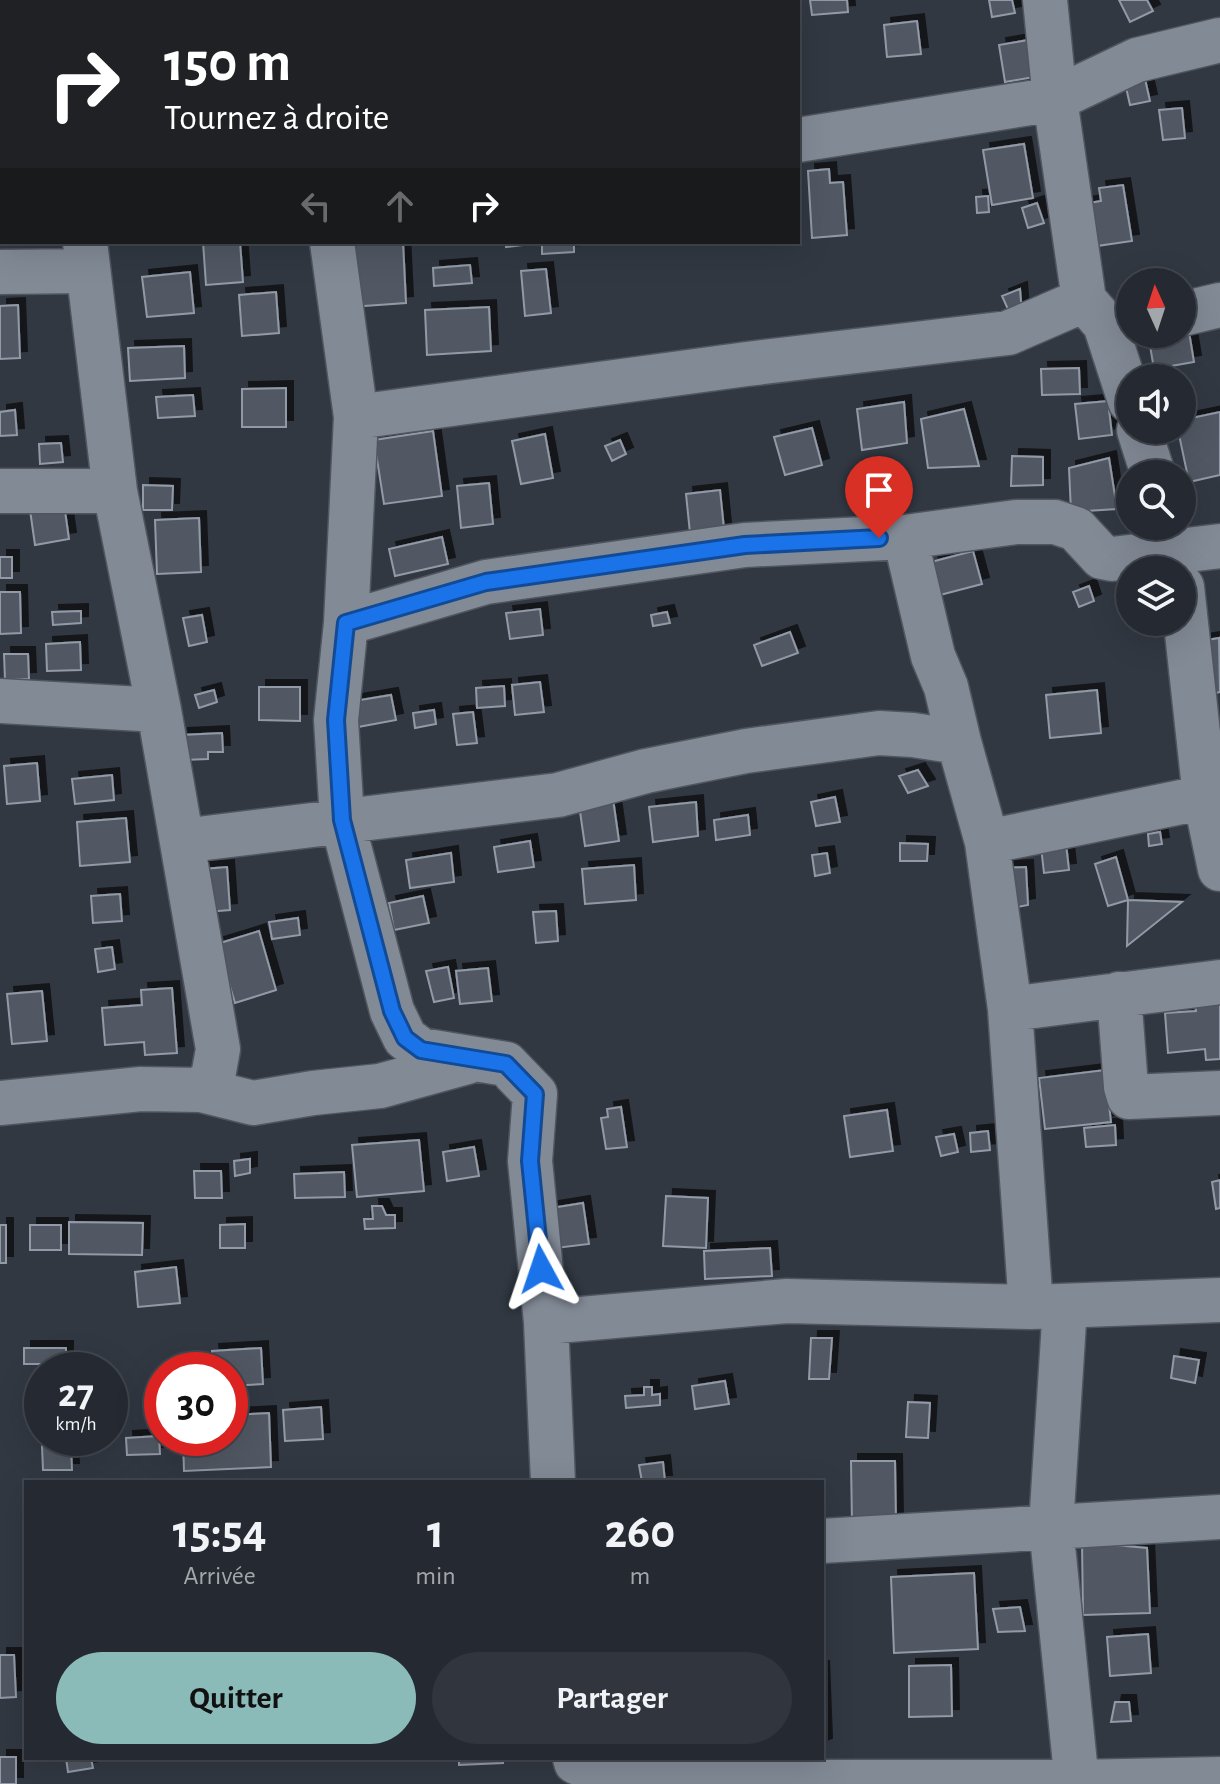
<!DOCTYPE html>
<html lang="fr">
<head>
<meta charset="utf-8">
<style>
	body { margin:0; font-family:"Alegreya Sans",sans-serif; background:#31363e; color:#f1f3f6; height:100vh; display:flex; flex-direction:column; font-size:30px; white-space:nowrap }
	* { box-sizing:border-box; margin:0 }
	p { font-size:26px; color:#a3a7ac }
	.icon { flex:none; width:44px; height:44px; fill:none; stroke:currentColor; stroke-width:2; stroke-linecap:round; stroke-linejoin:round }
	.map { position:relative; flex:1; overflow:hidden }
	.panel { position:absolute; left:24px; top:1480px; width:800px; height:280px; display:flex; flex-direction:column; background:#252a32; border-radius:0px; box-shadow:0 8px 32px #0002,0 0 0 2px #42464d }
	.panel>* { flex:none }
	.banner { position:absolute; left:0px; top:0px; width:800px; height:244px; box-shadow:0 8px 32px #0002,0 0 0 2px #42464d; background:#202124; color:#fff; overflow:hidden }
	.needle { width:52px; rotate:357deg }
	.fabs { position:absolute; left:1116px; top:268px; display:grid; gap:16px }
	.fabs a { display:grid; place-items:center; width:80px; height:80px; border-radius:50%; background:#252a32; box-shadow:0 8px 32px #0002,0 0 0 2px #42464d; font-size:40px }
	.speed { position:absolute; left:24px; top:1352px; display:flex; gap:16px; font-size:40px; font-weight:700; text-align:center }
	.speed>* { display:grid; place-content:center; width:104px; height:104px; border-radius:50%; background:#252a32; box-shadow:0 8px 32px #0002,0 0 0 2px #42464d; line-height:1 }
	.speed small { font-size:20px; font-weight:400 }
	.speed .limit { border:12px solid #d22; background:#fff; color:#111 }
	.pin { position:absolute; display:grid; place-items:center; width:68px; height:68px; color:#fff; margin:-82px -34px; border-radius:50% 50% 50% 0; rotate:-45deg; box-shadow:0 0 8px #0007 }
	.pin .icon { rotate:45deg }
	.me { position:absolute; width:88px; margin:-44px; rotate:355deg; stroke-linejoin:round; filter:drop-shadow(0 0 6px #0008) }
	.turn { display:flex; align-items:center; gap:28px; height:168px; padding:0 32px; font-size:36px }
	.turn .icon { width:104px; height:104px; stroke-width:2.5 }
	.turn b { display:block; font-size:56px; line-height:68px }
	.lanes { display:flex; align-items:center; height:76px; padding:0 32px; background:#0003; justify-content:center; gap:40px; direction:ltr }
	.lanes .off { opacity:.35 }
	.eta { display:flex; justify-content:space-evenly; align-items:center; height:136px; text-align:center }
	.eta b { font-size:48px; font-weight:700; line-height:56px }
	.button { display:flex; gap:16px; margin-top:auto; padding:16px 32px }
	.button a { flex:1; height:92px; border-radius:48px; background:#8bbbb9; color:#111; font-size:32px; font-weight:700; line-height:92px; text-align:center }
	.button a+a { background:#31363e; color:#f1f3f6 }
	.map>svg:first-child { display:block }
</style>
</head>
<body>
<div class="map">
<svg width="1220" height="1784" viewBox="0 0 1220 1784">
	<defs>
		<filter id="shadow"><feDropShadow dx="7" dy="-7" stdDeviation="0" flood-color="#0009"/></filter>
	</defs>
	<rect width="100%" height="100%" fill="#313842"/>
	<path fill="#515863" stroke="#929aa7" stroke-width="2" filter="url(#shadow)" d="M 810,0 L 847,0 L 848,12 L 812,15 Z
		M 989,0 L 1012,0 L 1015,13 L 992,17 Z
		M 1119,0 L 1147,0 L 1153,11 L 1130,22 Z
		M 917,21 L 921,54 L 887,57 L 884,25 Z
		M 1034,39 L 1040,76 L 1005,82 L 999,45 Z
		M 1145,79 L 1150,101 L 1130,105 L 1125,83 Z
		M 1182,108 L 1185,138 L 1163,140 L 1159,110 Z
		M 1024,144 L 1033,198 L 992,205 L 983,150 Z
		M 829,169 L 830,183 L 843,182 L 847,235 L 812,238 L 808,171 Z
		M 1123,185 L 1132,241 L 1090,247 L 1083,204 L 1101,201 L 1099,188 Z
		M 988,196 L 989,212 L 977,213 L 976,197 Z
		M 1037,203 L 1044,223 L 1028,228 L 1022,208 Z
		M 203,242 L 240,242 L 243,282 L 206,285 Z
		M 346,242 L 403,242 L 406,303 L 350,307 Z
		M 506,242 L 538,242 L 538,243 L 506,247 Z
		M 542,242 L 574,242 L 574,252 L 542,254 Z
		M 470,265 L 472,283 L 434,286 L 433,268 Z
		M 546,269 L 551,313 L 525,316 L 521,271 Z
		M 190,272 L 194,313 L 147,317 L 142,277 Z
		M 1020,289 L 1022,314 L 1011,316 L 1002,296 Z
		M 276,292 L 279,333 L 242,336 L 239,295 Z
		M 18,305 L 20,358 L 0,359 L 0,306 Z
		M 489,307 L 491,351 L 427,355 L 425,310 Z
		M 1186,314 L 1194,362 L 1154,369 L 1148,334 L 1182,334 Z
		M 184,346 L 185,378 L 130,381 L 128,348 Z
		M 1079,368 L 1080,394 L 1042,395 L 1041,369 Z
		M 286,388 L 286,427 L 242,427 L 242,389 Z
		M 193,395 L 195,416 L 158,418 L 156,397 Z
		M 1108,401 L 1112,435 L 1079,439 L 1075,404 Z
		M 904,402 L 907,443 L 862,450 L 857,409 Z
		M 964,409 L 979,466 L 928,468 L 921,419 Z
		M 15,410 L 17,435 L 0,436 L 0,412 Z
		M 1220,412 L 1220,475 L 1189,482 L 1178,430 L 1182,430 L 1182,420 Z
		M 812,428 L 822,465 L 785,475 L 774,437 Z
		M 433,431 L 442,496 L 384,504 L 374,440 Z
		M 545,434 L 553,478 L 521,484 L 512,441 Z
		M 620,440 L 626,454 L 612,461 L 605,446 Z
		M 61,443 L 63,462 L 40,464 L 39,444 Z
		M 1012,456 L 1043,457 L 1043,485 L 1011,486 Z
		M 1109,458 L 1117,509 L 1071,512 L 1069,468 Z
		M 489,483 L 493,524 L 461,528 L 457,486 Z
		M 143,485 L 173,486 L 172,510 L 143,510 Z
		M 720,490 L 724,529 L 690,533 L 686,494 Z
		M 64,504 L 69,539 L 35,545 L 30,510 Z
		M 199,518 L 201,572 L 157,574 L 155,520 Z
		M 442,537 L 448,564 L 395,576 L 389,549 Z
		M 973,551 L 982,584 L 940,595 L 931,562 Z
		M 0,557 L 12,557 L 12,578 L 0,578 Z
		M 1089,586 L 1094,601 L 1079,607 L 1073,592 Z
		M 0,592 L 20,592 L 21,633 L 0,634 Z
		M 540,609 L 543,635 L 510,639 L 506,613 Z
		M 81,611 L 81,623 L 53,625 L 52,612 Z
		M 667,612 L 670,623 L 653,626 L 651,615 Z
		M 202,615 L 207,642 L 189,646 L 183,618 Z
		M 790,632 L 798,653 L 762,666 L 754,645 Z
		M 1219,638 L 1220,692 L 1212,694 L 1201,641 Z
		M 80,642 L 81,670 L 47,671 L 46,644 Z
		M 4,654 L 28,654 L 29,679 L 5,680 Z
		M 540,682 L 544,712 L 515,715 L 512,685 Z
		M 504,686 L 505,706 L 477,708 L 476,688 Z
		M 259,687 L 300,687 L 300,721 L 259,720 Z
		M 214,690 L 217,702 L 199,708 L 195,695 Z
		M 1097,690 L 1101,733 L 1050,738 L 1046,695 Z
		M 391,695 L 396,720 L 358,727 L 354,701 Z
		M 434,710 L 436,724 L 415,728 L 413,713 Z
		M 473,712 L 477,743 L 457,745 L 453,714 Z
		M 222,733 L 223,752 L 208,752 L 208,759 L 183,760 L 181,735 Z
		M 37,763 L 40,801 L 7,804 L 4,766 Z
		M 918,770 L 928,786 L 908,793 L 899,776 Z
		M 112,775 L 114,800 L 75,804 L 72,779 Z
		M 611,785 L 619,841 L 585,846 L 577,791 Z
		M 835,797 L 840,822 L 816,826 L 811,802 Z
		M 696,802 L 698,836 L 653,842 L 649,807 Z
		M 748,815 L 750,835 L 716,840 L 714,820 Z
		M 126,818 L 130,862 L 80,866 L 77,822 Z
		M 1160,832 L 1162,844 L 1149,846 L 1148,834 Z
		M 1065,835 L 1069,870 L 1044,873 L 1040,838 Z
		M 530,841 L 534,867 L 498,872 L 494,847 Z
		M 900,843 L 928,844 L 927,861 L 900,861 Z
		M 451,853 L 454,882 L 410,888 L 406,860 Z
		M 827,853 L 830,873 L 815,876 L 812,855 Z
		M 1116,857 L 1128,900 L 1108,906 L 1095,864 Z
		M 634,865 L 636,900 L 585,904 L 582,869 Z
		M 227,867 L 230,910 L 206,912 L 203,869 Z
		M 1026,867 L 1028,905 L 996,911 L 1002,868 Z
		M 120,894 L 122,921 L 93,923 L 91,896 Z
		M 423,896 L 429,923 L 394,930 L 389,903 Z
		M 1128,900 L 1182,902 L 1127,946 Z
		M 556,911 L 558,941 L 536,943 L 533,912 Z
		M 298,918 L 300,935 L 272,939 L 269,922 Z
		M 259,931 L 276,990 L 235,1003 L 217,944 Z
		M 112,947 L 115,969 L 98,972 L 95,949 Z
		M 448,967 L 454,998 L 434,1002 L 426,971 Z
		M 488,968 L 492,1001 L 460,1004 L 456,971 Z
		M 172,988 L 177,1053 L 145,1055 L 144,1042 L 105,1045 L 102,1008 L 142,1005 L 141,990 Z
		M 1220,989 L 1220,1059 L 1206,1060 L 1205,1049 L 1168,1053 L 1165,1013 L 1196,1011 L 1193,991 Z
		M 42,991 L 47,1041 L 12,1044 L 7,994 Z
		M 1105,1070 L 1111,1122 L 1045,1129 L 1039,1078 Z
		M 621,1107 L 627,1147 L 606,1149 L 601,1118 L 608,1117 L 607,1109 Z
		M 887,1110 L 893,1151 L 850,1157 L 844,1116 Z
		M 1115,1125 L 1116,1145 L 1086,1147 L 1084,1128 Z
		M 988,1131 L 990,1150 L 971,1152 L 970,1133 Z
		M 954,1134 L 958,1152 L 941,1156 L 936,1137 Z
		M 419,1140 L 424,1191 L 357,1197 L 352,1145 Z
		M 474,1147 L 479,1176 L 447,1181 L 443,1152 Z
		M 250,1159 L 250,1173 L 235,1176 L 234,1161 Z
		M 194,1171 L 221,1171 L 222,1198 L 195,1198 Z
		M 344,1172 L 345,1197 L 295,1198 L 294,1174 Z
		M 1220,1180 L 1220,1208 L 1216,1209 L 1212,1182 Z
		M 666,1196 L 708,1198 L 706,1248 L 663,1246 Z
		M 583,1203 L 589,1244 L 556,1248 L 551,1208 Z
		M 372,1206 L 382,1206 L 386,1215 L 395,1215 L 395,1228 L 365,1229 L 364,1219 L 373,1219 Z
		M 69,1222 L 143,1223 L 142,1255 L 69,1254 Z
		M 245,1224 L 245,1248 L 220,1248 L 220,1225 Z
		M 0,1225 L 6,1225 L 6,1263 L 0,1263 Z
		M 30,1225 L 61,1225 L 61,1250 L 30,1250 Z
		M 770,1248 L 772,1276 L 705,1279 L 704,1251 Z
		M 176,1267 L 180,1303 L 138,1307 L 135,1272 Z
		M 811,1338 L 832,1338 L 829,1379 L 809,1379 Z
		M 24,1348 L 66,1348 L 66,1370 L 48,1370 L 48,1364 L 24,1364 Z
		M 261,1348 L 263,1384 L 230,1386 L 230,1370 L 214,1370 L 212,1351 Z
		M 1174,1356 L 1199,1360 L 1195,1383 L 1171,1378 Z
		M 725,1381 L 729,1404 L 695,1409 L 692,1386 Z
		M 644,1387 L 652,1387 L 652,1395 L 660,1394 L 660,1405 L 626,1408 L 625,1396 L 644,1395 Z
		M 908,1402 L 930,1403 L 928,1438 L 906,1437 Z
		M 321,1407 L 323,1439 L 285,1441 L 283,1410 Z
		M 269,1413 L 271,1467 L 184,1471 L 183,1440 L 230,1438 L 230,1415 Z
		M 159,1436 L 160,1454 L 127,1455 L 126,1438 Z
		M 42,1446 L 71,1446 L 72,1470 L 43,1470 Z
		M 851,1461 L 895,1461 L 896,1523 L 852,1524 Z
		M 663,1462 L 665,1482 L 642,1482 L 639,1465 Z
		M 1082,1542 L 1147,1548 L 1150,1613 L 1083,1615 Z
		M 974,1573 L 978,1649 L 894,1653 L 891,1577 Z
		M 1020,1607 L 1025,1631 L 998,1632 L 993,1609 Z
		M 1148,1634 L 1151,1673 L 1110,1676 L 1107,1637 Z
		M 0,1655 L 14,1655 L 16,1697 L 0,1698 Z
		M 951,1665 L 952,1716 L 909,1717 L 909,1666 Z
		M 822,1667 L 825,1745 L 822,1746 Z
		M 1115,1702 L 1129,1702 L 1131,1721 L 1111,1722 Z
		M 0,1757 L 16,1757 L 16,1784 L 0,1784 Z
		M 66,1758 L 91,1758 L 93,1768 L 68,1772 Z
		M 459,1758 L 503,1758 L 503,1763 L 459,1765 Z"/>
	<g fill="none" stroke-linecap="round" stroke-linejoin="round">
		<defs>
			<path id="minor" d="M 66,0 L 66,2
				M 313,0 L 314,2
				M 1045,0 L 1055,99 L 1084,300 L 1105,324 L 1130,401
				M 0,7 L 2,7
				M 798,140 L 1055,99 L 1137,60 L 1220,40
				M 85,242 L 115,491 L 159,710 L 218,1049 L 213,1077 L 201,1090
				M 332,242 L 356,417 L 346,623 L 336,720 L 342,820 L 392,1011 L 405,1038 L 421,1050 L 506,1064 L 535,1094 L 530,1161 L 546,1322 L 553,1482
				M 0,272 L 87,271
				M 1182,314 L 1220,305
				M 356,417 L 747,364 L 1008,333 L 1084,300
				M 1139,430 L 1153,474
				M 0,491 L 115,491
				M 905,537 L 933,656 L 946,687 L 959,742
				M 1182,587 L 1205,797 L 1220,869
				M 346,623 L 486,582 L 745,545 L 905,537 L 1016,522 L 1055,522 L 1076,529 L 1102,557 L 1112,559 L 1220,546
				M 0,701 L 159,710
				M 182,841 L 558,795 L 646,771 L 746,751 L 879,733 L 913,735 L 959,742 L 987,842 L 1010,1009 L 1031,1307
				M 987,842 L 1220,794
				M 1119,994 L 1126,1087 L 1129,1097 L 1220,1093
				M 1010,1009 L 1220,982
				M 0,1103 L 141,1089 L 201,1090 L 253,1103 L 313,1093 L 380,1086 L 467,1062
				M 1065,1306 L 1051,1526 L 1077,1784
				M 546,1322 L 787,1301 L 1031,1307 L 1220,1300
				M 822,1541 L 1220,1517
				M 575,1758 L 576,1762 L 608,1775 L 663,1782 L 1076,1782 L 1220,1779"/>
		</defs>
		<use href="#minor" stroke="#50555e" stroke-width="47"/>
		<use href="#minor" stroke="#828a96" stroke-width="44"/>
	</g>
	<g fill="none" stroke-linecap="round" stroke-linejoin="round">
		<defs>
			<path id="route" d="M 541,1269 L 530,1161 L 535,1094 L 506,1064 L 421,1050 L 405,1038 L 392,1011 L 342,820 L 336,720 L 346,623 L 486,582 L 745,545 L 879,538"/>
		</defs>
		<use href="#route" stroke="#114b97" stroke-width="20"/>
		<use href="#route" stroke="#1a73e8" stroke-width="14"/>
	</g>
</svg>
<div class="fabs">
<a><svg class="needle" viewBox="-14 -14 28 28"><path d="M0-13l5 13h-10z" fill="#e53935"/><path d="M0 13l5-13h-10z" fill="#a3a7ac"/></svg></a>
<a><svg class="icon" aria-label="sound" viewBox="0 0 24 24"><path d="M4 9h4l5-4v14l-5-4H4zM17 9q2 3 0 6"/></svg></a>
<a><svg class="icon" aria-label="search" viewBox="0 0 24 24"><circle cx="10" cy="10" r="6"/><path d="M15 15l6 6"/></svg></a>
<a><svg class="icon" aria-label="layers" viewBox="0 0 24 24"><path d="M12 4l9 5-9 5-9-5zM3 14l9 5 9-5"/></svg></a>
</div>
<div class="speed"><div>27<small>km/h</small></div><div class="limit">30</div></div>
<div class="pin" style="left:879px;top:538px;background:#d93025"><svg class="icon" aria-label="arrive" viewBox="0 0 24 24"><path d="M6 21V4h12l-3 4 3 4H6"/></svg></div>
<svg class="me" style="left:541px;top:1269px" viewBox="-20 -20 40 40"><path d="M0-17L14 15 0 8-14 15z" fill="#1a73e8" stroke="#fff" stroke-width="4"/></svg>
<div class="banner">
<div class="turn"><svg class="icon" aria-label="right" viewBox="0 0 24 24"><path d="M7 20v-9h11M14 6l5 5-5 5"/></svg><div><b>150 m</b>Tournez à droite</div></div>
<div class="lanes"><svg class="icon off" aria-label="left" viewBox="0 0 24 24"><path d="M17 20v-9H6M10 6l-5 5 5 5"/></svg><svg class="icon off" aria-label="ahead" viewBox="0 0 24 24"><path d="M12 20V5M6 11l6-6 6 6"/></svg><svg class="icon" aria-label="right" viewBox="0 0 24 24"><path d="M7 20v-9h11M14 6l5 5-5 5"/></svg></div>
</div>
<section class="panel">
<div class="eta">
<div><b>15:54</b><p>Arrivée</p></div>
<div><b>1</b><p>min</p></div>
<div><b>260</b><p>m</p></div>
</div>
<div class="button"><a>Quitter</a><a>Partager</a></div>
</section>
</div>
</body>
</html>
